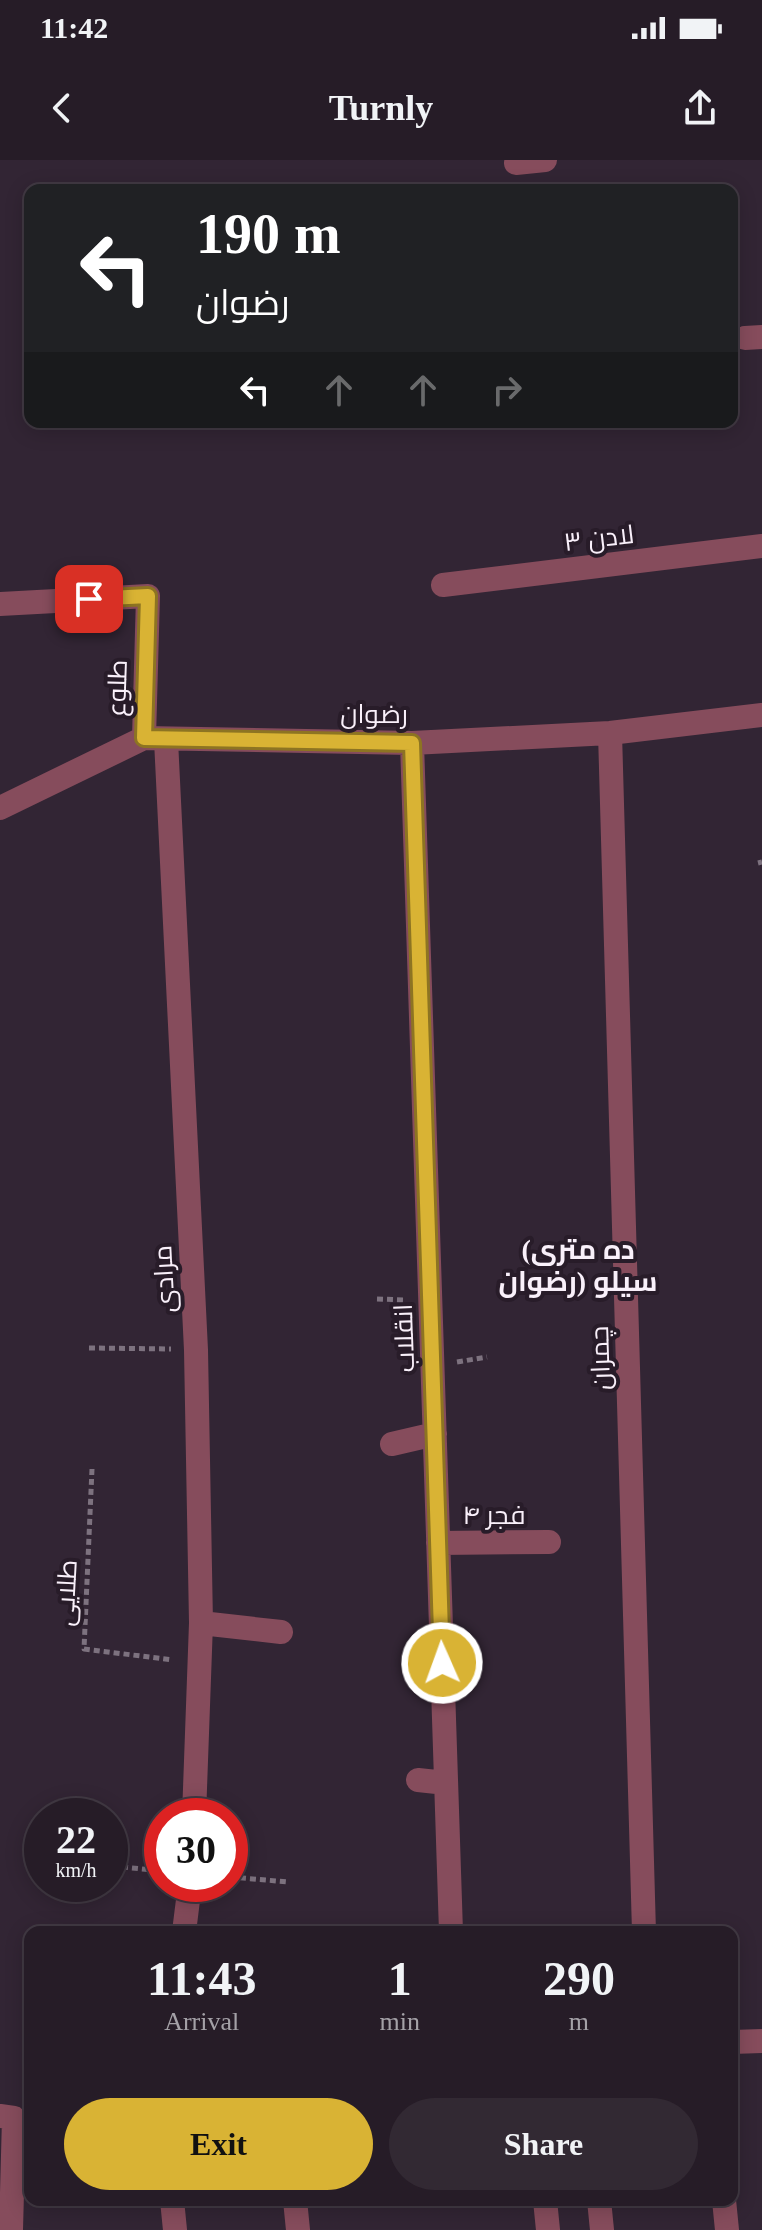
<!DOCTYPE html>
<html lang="en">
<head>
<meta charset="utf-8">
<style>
	body { margin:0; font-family:"Times New Roman",Cairo,serif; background:#322933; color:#f1f3f6; height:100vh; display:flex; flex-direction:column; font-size:30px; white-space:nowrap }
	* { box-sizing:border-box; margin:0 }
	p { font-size:26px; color:#a4a1a7 }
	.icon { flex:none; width:44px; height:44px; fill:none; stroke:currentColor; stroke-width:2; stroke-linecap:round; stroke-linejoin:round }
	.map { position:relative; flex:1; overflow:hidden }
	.panel { position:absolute; left:24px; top:1766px; width:714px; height:280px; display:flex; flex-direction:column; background:#261c27; border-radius:16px; box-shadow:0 4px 20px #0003,0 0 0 2px #423a44 }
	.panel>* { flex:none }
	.top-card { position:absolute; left:24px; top:24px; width:714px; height:244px; border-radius:16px; box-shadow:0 4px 20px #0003,0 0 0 2px #423a44; background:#202124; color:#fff; overflow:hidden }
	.speed { position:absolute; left:24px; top:1638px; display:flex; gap:16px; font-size:40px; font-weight:700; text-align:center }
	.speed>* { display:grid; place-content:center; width:104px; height:104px; border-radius:50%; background:#261c27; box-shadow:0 4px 20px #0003,0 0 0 2px #423a44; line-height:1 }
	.speed small { font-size:20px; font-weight:400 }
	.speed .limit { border:12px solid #d22; background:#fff; color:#111 }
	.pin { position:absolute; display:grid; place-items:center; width:68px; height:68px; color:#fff; margin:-34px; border-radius:16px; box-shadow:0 4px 12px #0006 }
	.me { position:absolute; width:88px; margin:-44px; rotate:358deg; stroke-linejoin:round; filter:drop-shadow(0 0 6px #0008) }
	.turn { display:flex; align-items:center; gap:28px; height:168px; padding:0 40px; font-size:36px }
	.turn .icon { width:104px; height:104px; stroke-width:2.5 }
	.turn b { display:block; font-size:56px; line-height:68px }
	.lanes { display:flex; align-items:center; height:76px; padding:0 40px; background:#0003; justify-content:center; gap:40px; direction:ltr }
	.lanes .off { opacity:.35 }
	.eta { display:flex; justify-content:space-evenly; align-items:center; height:136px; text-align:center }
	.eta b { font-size:48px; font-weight:800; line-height:56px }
	.cta { display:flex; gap:16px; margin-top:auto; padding:16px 40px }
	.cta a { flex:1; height:92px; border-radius:48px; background:#d9b334; color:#111; font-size:32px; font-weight:800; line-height:92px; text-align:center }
	.cta a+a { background:#322933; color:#f1f3f6 }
	.status { display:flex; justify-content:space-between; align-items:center; height:56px; padding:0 40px; background:#261c27; direction:ltr }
	.status svg { height:22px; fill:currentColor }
	header { display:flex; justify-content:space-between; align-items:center; height:104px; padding:0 40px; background:#261c27; font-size:36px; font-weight:800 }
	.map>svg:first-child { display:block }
</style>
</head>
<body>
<div class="status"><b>11:42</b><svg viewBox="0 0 49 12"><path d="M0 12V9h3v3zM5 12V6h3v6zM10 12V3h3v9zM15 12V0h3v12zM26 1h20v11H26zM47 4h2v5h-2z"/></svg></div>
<header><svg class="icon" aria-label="back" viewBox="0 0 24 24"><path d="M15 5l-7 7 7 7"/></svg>Turnly<svg class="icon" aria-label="share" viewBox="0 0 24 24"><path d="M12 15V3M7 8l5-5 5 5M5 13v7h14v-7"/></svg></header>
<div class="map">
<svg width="762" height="2070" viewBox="0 0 762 2070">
	<rect width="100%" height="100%" fill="#322534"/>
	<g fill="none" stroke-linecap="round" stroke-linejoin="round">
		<path stroke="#7d727f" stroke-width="5" stroke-dasharray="6 4" stroke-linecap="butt" d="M 758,703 L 762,702
			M 377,1139 L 405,1140
			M 89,1188 L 171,1189
			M 457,1202 L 487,1197
			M 92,1309 L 84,1489 L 173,1500
			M 122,1707 L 162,1711
			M 230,1717 L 289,1722"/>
		<path stroke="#864c5c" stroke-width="24" d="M 516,3 L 545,0
			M 745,178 L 762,177
			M 443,425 L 762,386
			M 0,444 L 148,436 L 144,578
			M 610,573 L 644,1772
			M 166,580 L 196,1190 L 201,1463 L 194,1656
			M 412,583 L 451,1772
			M 0,648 L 144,578 L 412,583 L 610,573 L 762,555
			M 392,1284 L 435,1274
			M 438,1383 L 549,1382
			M 201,1463 L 281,1472
			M 418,1620 L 446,1623
			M 184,1772 L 190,1724
			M 732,1882 L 762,1881
			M 0,1956 L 14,1958 L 11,2070
			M 172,2040 L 175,2070
			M 295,2040 L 298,2070
			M 545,2040 L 548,2070
			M 599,2040 L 602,2070
			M 724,2040 L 727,2070"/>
	</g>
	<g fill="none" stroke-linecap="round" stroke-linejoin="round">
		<defs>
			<path id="route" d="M 89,439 L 148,436 L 144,578 L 412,583 L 442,1503"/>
		</defs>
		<use href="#route" stroke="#8d7422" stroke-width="20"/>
		<use href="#route" stroke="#d9b334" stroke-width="14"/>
	</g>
	<g text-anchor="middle" stroke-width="8" stroke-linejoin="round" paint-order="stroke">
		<g font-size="26" fill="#f9f0fa" stroke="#281c29">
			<text transform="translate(599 378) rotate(-7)" y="9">لادن ۳</text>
			<text transform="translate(117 528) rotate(-88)" y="9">طلوع</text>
			<text x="374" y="563">رضوان</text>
			<text transform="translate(164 1119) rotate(-93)" y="9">مرادی</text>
			<text transform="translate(404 1178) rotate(-92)" y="9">انقلاب</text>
			<text transform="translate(600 1198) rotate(-92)" y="9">چمران</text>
			<text x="494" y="1364">فجر ۴</text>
			<text transform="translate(66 1433) rotate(-87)" y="9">طلایی</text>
		</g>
		<g font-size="28" font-weight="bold" fill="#f9f0fa" stroke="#281c29">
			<text x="578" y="1099">(ده متری<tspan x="578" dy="32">سیلو (رضوان</tspan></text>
		</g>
	</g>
</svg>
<div class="speed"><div>22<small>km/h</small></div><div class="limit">30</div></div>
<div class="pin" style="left:89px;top:439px;background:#d93025"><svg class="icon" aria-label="arrive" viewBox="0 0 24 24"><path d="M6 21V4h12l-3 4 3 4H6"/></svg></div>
<svg class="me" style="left:442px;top:1503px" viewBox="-20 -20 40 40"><circle r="17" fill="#d9b334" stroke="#fff" stroke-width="3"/><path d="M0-11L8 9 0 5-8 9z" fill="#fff"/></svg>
<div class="top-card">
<div class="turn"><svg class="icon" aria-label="left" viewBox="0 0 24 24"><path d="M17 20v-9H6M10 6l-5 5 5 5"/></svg><div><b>190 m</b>رضوان</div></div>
<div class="lanes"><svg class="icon" aria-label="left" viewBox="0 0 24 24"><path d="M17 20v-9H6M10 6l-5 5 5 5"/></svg><svg class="icon off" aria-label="ahead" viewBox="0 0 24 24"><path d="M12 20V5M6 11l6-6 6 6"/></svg><svg class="icon off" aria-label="ahead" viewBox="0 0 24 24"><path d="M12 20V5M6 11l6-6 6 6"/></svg><svg class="icon off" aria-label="right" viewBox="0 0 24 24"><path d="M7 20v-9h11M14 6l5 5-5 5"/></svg></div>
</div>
<section class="panel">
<div class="eta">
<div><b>11:43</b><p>Arrival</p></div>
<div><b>1</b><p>min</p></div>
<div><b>290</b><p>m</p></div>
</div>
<div class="cta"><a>Exit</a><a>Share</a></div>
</section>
</div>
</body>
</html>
